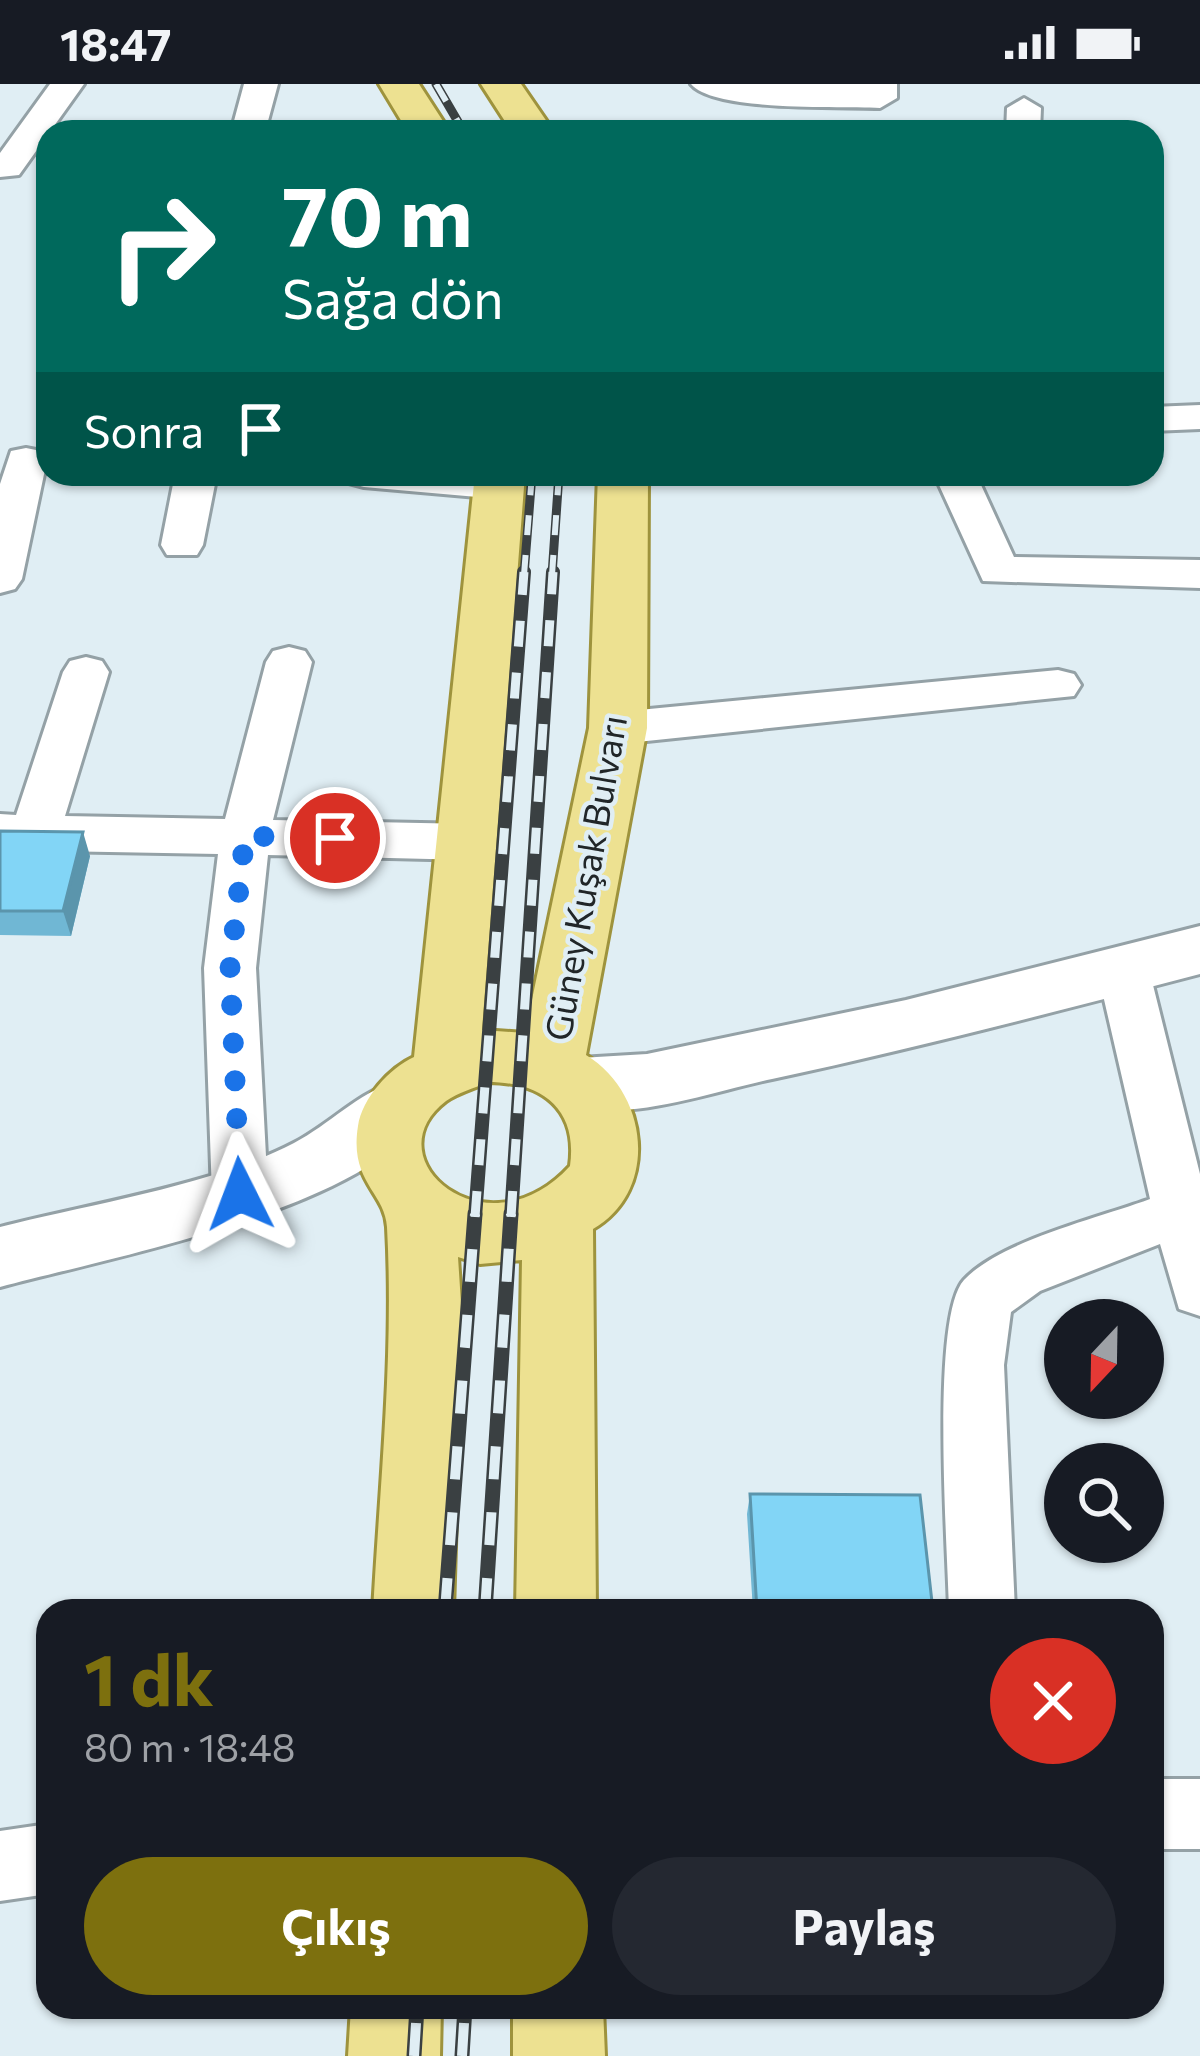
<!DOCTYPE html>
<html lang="tr">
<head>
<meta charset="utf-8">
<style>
	body { margin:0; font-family:Commissioner,sans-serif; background:#242831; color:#f1f3f6; height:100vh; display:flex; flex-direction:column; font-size:45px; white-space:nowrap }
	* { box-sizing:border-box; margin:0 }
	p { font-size:39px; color:#9ea1a6 }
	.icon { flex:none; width:66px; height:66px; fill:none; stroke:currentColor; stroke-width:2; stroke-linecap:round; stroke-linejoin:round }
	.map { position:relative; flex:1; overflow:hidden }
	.sheet { position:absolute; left:36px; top:1515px; width:1128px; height:420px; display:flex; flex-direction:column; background:#171b24; border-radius:36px; box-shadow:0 3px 9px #0004 }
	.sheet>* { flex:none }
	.hud { position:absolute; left:36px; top:36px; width:1128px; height:366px; border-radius:36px; box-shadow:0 3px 9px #0004; background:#00695c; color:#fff; overflow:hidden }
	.needle { width:78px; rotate:202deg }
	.fabs { position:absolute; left:1044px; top:1215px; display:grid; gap:24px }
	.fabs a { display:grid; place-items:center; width:120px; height:120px; border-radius:50%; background:#171b24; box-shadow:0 3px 9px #0004; font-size:60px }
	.pin { position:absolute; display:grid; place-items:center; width:102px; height:102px; color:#fff; margin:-51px; border:6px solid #fff; border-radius:50%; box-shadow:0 3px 12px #0007 }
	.me { position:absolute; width:132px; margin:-66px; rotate:357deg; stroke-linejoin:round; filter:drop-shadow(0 0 9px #0008) }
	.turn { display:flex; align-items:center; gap:42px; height:252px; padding:0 48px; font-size:54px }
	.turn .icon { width:156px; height:156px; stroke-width:2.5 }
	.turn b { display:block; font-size:84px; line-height:102px }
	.then { display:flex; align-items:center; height:114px; padding:0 48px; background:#0003; gap:24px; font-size:45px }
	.round { display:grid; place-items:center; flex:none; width:126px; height:126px; border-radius:63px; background:#242831 }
	.summary { display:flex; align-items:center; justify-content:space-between; height:204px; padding:0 48px }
	h1 { font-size:72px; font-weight:700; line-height:90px; color:#7d700e }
	.cta { display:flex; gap:24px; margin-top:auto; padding:24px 48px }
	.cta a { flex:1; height:138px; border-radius:72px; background:#7d700e; color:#fff; font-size:48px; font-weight:700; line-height:138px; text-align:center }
	.cta a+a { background:#242831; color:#f1f3f6 }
	.status { display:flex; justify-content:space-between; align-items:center; height:84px; padding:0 60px; background:#171b24; direction:ltr }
	.status svg { height:33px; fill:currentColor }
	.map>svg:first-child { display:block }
</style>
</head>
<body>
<div class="status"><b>18:47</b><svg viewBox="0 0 49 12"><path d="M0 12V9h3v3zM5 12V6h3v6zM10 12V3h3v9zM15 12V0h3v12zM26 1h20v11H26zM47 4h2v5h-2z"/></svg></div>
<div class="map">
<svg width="1200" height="1972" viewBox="0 0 1200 1972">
	<rect width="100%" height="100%" fill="#e0eef4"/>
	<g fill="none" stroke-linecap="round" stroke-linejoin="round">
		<defs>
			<path id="street" d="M 50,0 L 84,0 L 19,91 L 0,93 L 0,69 Z
				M 244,0 L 278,0 L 265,48 L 231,48 Z
				M 691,0 L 897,0 L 897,14 L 880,24 C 841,22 714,28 691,0 Z
				M 1024,14 L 1041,24 L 1040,48 L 1006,48 L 1007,24 Z
				M 1200,321 L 1200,345 L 1152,347 L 1152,323 Z
				M 26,364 L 41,367 L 47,376 L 22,495 L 15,505 L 0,509 L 0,400 L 11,367 Z
				M 175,390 L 217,390 L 203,461 L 197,471 L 167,471 L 161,461 Z
				M 343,390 L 503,390 L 521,402 L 515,411 L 500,415 L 364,403 L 349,399 Z
				M 934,390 L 976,390 L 1014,473 L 1200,476 L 1200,504 L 983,497 Z
				M 289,563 L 305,567 L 312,578 L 273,736 L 470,740 L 487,746 L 495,758 L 487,770 L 470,776 L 268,771 L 256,884 L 268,1110 L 260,1127 L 240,1133 L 220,1127 L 212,1110 L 204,884 L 218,770 L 0,766 L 0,730 L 16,731 L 63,588 L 70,577 L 86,573 L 102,577 L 109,588 L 65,732 L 225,735 L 266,578 L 273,567 Z
				M 1058,586 L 1074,590 L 1081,601 L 1074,612 L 618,660 L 601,655 L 595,644 L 601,633 L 618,628 Z
				M 1123,865 L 1141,871 L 1149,885 L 1200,1090 L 1200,1232 L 1179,1225 L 1160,1160 L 1040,1207 L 1011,1228 L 1004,1281 L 1015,1527 L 949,1527 C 948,1469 930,1233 964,1196 C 1000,1157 1099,1134 1150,1115 L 1097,885 L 1105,871 Z
				M 1152,1695 L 1200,1695 L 1200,1765 L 1152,1765 Z
				M 48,1740 L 48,1810 L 0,1817 L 0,1747 Z"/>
			<path id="secondary" d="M 1200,842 L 1200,890 C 1058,927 916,964 772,995 C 706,1009 623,1041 557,1019 L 547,1000 L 557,981 L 580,974 L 647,970 L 906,916 Z
				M 396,997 L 420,1005 L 429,1024 C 377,1124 106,1174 0,1203 L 0,1143 C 89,1120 214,1101 294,1059 C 330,1040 357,1010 396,997 Z"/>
			<path id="primary" d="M 379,0 L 419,0 L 450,48 L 408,48 Z
				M 481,0 L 521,0 L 554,48 L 512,48 Z
				M 475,390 L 525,390 L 482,946 L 525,949 L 589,644 L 598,390 L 648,390 L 647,644 L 586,971 C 648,1008 660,1106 593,1145 L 596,1527 L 516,1527 L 522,1176 L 480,1180 L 458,1173 L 462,1235 L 453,1527 L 373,1527 C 380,1399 394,1271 387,1143 C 385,1108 349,1098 358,1042 C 362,1014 390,984 414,973 ZM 488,998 C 542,998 578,1025 570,1082 C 487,1173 370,1075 446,1017 C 457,1009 475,1004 488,998 Z
				M 351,1923 L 441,1923 L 440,1972 L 348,1972 Z
				M 513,1923 L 603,1923 L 605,1972 L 513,1972 Z"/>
		</defs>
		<use href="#street" stroke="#94a1a6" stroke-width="6"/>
		<use href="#secondary" stroke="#94a1a6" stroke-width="6"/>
		<use href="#primary" stroke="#9e933d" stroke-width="6"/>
		<use href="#street" fill="#fff" fill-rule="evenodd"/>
		<use href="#secondary" fill="#fff" fill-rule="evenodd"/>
		<use href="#primary" fill="#ede191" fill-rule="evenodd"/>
		<defs>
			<path id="rail-far2" d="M 436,0 L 464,48
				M 524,491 L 532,390
				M 552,491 L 559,390"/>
			<path id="rail-far1" d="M 475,1133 L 524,488
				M 511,1133 L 553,488"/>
			<path id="rail" d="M 445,1527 L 475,1130
				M 485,1527 L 511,1130
				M 414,1972 L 417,1923
				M 462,1972 L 465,1923"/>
		</defs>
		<use href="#rail-far2" stroke="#3a4042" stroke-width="9"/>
		<use href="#rail-far1" stroke="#3a4042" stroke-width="14"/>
		<use href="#rail" stroke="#3a4042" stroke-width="15"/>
		<use href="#rail-far2" stroke="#e0eef4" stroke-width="6" stroke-dasharray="20" stroke-linecap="butt"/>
		<use href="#rail-far1" stroke="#e0eef4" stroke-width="9" stroke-dasharray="26" stroke-linecap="butt"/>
		<use href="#rail" stroke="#e0eef4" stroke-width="10" stroke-dasharray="33" stroke-linecap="butt"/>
	</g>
	<path fill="#70b7d4" d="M 0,747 L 90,772 L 71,852 L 0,851 Z
		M 750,1410 L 933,1527 L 753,1527 L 747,1430 Z"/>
	<path fill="#5b95ac" d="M 83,748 L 90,772 L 71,852 L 63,827 Z"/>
	<path fill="#82d5f6" stroke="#5b95ac" stroke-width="3" d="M 0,747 L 83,748 L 63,827 L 0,827 Z
		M 750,1410 L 920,1411 L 933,1527 L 757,1527 Z"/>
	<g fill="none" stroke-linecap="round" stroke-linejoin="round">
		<path stroke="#1a73e8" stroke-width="21" stroke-dasharray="0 37.8" d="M 240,1110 L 230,884 L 245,752 L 335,754"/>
	</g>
	<g text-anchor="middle" stroke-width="9" stroke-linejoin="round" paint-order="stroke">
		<g font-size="36" fill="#212628" stroke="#e0eef4">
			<text transform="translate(586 794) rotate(-80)" y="13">Güney Kuşak Bulvarı</text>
		</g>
	</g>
</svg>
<div class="fabs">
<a><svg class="needle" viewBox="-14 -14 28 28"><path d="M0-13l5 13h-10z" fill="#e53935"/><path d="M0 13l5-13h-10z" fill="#9ea1a6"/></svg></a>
<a><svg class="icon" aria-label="search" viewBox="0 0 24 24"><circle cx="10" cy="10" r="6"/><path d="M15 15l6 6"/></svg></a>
</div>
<div class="pin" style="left:335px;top:754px;background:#d93025"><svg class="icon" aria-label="arrive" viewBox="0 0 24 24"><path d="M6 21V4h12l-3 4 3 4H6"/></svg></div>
<svg class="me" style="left:240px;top:1110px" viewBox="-20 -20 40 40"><path d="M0-17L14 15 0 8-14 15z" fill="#1a73e8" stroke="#fff" stroke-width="4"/></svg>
<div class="hud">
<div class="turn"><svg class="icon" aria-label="right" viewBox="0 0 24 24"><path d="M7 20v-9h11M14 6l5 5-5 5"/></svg><div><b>70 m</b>Sağa dön</div></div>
<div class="then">Sonra<svg class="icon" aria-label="arrive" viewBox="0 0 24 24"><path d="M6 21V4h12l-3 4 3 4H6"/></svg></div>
</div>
<section class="sheet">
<div class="summary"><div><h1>1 dk</h1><p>80 m · 18:48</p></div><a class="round" style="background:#d93025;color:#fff"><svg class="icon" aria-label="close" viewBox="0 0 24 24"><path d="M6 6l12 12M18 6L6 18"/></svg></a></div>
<div class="cta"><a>Çıkış</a><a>Paylaş</a></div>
</section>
</div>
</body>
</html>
